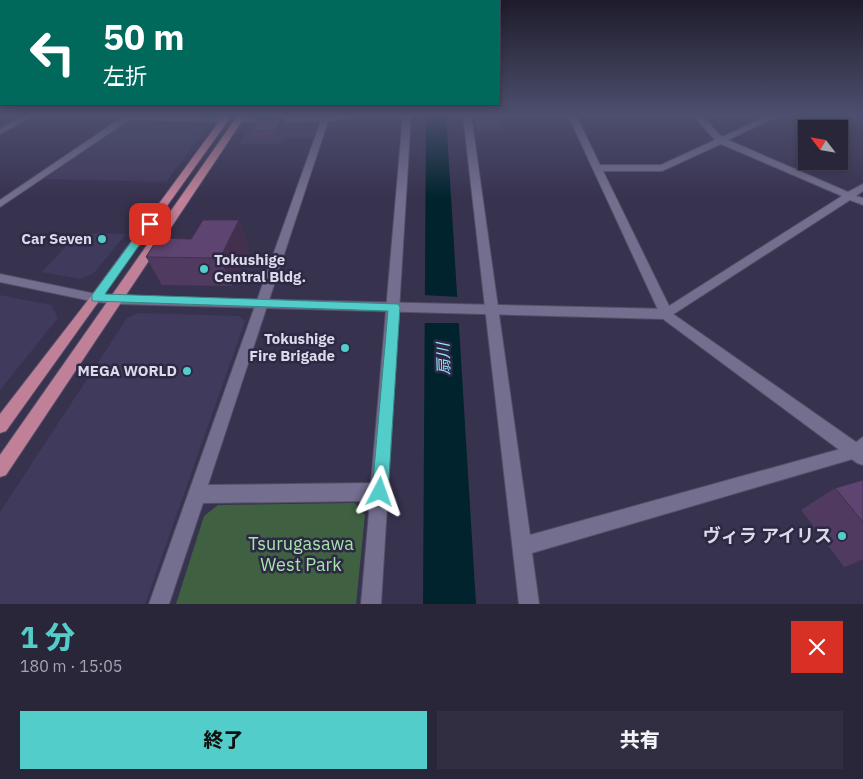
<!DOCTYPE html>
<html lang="ja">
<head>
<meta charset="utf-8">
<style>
	body { margin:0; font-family:"IBM Plex Sans","Noto Sans JP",sans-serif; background:#312e42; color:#f1f3f6; height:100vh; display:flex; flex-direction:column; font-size:19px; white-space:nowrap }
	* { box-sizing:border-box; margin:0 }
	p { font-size:16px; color:#a5a5af }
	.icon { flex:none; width:28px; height:28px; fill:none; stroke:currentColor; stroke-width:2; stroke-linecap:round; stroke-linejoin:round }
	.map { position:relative; height:604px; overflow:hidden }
	.sheet { display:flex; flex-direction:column; background:#29263a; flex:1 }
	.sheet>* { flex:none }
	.guide { position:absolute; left:0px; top:0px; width:500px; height:105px; box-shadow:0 2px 8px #0003,0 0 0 1px #454354; background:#00695c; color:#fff; overflow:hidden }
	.needle { width:32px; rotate:301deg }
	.controls { position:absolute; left:798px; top:120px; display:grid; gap:10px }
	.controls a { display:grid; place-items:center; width:50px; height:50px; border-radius:0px; background:#29263a; box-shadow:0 2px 8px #0003,0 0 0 1px #454354; font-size:25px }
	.pin { position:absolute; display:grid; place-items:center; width:42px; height:42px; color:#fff; margin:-21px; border-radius:10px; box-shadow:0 2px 8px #0006 }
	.me { position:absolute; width:55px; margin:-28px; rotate:4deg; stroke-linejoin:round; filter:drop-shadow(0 0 4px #0008) }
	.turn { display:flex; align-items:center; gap:18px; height:105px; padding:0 20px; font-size:22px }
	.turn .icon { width:65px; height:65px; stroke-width:2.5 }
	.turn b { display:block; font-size:35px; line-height:42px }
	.round { display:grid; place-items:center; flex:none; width:52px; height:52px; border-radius:0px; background:#312e42 }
	.overview { display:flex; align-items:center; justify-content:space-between; height:85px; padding:0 20px }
	h1 { font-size:30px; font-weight:800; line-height:38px; color:#53cdca }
	.cta { display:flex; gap:10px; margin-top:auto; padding:10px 20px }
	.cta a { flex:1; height:58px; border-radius:0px; background:#53cdca; color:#111; font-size:20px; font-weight:800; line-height:58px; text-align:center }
	.cta a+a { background:#312e42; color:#f1f3f6 }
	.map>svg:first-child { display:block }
</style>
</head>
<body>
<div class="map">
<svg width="863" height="604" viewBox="0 0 863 604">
	<rect width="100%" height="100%" fill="#37324e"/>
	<path fill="#403a5c" d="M 131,121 L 208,125 L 166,182 L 44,179 L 123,123 Z
		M 313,121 L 317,123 L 313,137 L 285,137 L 282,144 L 239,144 L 253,122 Z
		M 78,233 L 126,234 L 94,273 L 80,279 L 42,272 Z
		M 0,295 L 51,305 L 58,318 L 0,390 Z
		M 138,313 L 239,316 L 245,321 L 145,604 L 0,604 L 0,512 L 127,318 Z"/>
	<path fill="#3f6141" d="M 355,503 L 365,515 L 356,604 L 176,604 L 204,516 L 218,505 Z"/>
	<path fill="#00232d" d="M 426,115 L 446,115 L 476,604 L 423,604 Z"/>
	<path fill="#37324e" d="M 423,295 L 459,297 L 462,323 L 421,323 Z"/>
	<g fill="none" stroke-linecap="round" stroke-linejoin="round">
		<defs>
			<path id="minor" d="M 26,115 L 35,115 L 0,134 L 0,129 Z
				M 320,115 L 372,115 L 368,117 L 328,121 L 208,485 L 371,483 L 403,115 L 411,115 L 381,604 L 361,604 L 370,501 L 203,503 L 169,604 L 149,604 L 320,123 L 320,121 L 240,122 L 236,120 L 240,118 L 320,117 Z
				M 463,115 L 471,115 L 530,535 L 851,446 L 863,437 L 863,456 L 532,553 L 539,604 L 519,604 Z
				M 568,115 L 576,115 L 600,165 L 661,165 L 715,140 L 693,115 L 701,115 L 722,137 L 770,115 L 780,115 L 728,140 L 848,192 L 863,184 L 863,191 L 856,196 L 863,198 L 863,205 L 850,200 L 666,319 L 661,317 L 660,314 ZM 721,144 L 842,196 L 669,306 L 603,171 L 662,171 Z
				M 124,116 L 225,118 L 229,120 L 225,122 L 129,120 L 0,207 L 0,200 Z"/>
			<path id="tertiary" d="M 0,274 L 96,294 L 118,296 L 666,309 L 863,447 L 863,465 L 857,463 L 663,319 L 118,304 L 96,302 L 0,282 Z"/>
			<path id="primary" d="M 224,115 L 232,115 L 6,431 L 0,433 L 0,414 L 92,295 Z
				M 238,115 L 246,115 L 6,475 L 0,477 L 0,455 Z"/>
		</defs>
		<use href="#minor" stroke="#544f67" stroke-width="2"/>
		<use href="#tertiary" stroke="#544f67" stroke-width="2"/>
		<use href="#primary" stroke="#544f67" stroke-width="2"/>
		<use href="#minor" fill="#746f8f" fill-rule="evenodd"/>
		<use href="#tertiary" fill="#746f8f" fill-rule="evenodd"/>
		<use href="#primary" fill="#c08198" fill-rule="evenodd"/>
	</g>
	<path fill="#513a60" d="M 265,115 L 287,115 L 287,116 L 282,116 L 284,123 L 278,138 L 255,139 L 252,131 Z
		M 475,115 L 501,115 L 500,130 L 477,130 Z
		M 239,220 L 249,248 L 232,286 L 162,285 L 146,257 Z
		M 863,480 L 863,562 L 844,567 L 801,510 L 835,488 Z"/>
	<path fill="#42304e" d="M 282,115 L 284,123 L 278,138 L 276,130 Z
		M 239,220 L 249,248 L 232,286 L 220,258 Z
		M 863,559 L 863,562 L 844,567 Z"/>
	<path fill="#5e4470" stroke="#42304e" d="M 282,115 L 276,130 L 252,131 L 260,116 Z
		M 203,220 L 239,220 L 220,258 L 146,257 L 158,238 L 191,239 Z
		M 863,480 L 863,522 L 835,488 Z"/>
	<linearGradient id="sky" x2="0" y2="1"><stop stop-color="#1e1c2b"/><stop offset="0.58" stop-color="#4d4f6e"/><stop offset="1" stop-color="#4d4f6e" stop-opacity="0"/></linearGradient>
	<rect width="863" height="199" fill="url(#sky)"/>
	<path fill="#53cdca" stroke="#368583" d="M 150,221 L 154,224 L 105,294 L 398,304 L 400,307 L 388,492 L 386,498 L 380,500 L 375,498 L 372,492 L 388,311 L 92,301 L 92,295 L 146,222 Z"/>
	<g fill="#53cdca" stroke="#2d2843" stroke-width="2">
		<circle cx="102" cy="239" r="5"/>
		<circle cx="204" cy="269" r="5"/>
		<circle cx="345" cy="348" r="5"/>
		<circle cx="187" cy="371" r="5"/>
		<circle cx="842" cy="536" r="5"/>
	</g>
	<g text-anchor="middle" stroke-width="5" stroke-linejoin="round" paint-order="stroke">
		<g font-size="15" font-weight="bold" fill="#dddaec" stroke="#2d2843" text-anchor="end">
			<text x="92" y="244">Car Seven</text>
			<text x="214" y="265" text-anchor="start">Tokushige<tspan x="214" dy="17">Central Bldg.</tspan></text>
			<text x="335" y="344">Tokushige<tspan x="335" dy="17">Fire Brigade</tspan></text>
			<text x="177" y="376">MEGA WORLD</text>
		</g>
		<g font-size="16" font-style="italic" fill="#95e6fe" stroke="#2d2843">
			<text transform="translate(443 359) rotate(-92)" y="6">扇川</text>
		</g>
		<g font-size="18" font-weight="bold" fill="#dddaec" stroke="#2d2843" text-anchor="end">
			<text x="832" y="542">ヴィラ アイリス</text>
		</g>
		<g font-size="18" fill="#a3e5a8" stroke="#2d2843">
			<text x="301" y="550">Tsurugasawa<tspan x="301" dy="21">West Park</tspan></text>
		</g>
	</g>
</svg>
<div class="controls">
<a><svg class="needle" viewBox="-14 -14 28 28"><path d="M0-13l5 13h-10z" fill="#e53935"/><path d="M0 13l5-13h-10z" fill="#a5a5af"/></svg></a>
</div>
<div class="pin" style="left:150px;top:224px;background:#d93025"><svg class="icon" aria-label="arrive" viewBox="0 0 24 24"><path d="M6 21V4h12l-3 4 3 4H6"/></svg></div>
<svg class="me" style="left:380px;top:492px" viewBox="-20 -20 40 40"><path d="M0-17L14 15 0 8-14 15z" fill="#53cdca" stroke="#fff" stroke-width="4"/></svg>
<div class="guide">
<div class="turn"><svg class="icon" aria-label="left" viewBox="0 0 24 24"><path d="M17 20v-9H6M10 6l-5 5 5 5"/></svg><div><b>50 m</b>左折</div></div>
</div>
</div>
<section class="sheet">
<div class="overview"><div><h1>1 分</h1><p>180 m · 15:05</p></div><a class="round" style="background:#d93025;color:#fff"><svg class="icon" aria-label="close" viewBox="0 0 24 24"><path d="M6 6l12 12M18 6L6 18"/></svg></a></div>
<div class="cta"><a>終了</a><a>共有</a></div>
</section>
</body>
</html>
